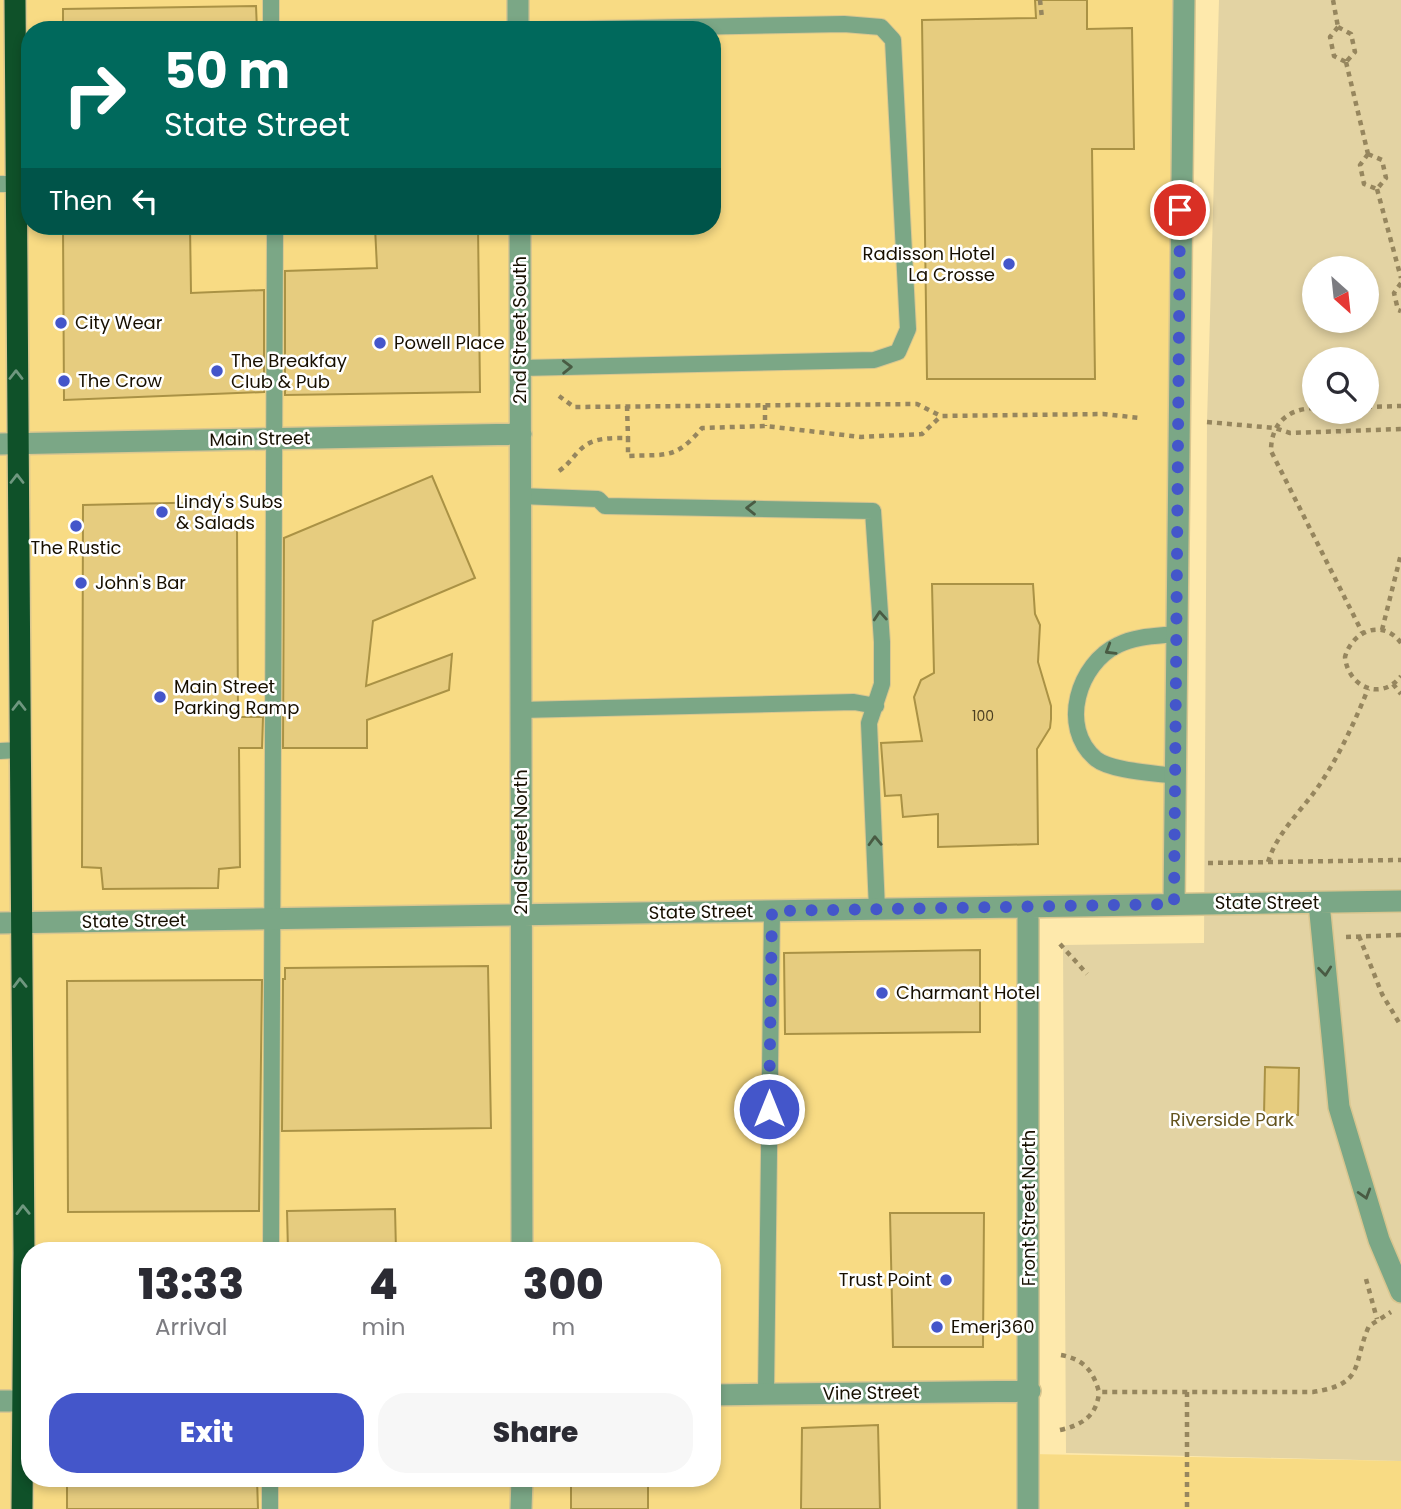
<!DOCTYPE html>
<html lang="en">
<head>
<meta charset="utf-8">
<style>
	body { margin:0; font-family:Poppins,sans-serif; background:#f7f7f7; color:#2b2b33; height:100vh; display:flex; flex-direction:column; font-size:26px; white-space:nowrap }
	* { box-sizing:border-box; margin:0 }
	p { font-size:23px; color:#7c7c81 }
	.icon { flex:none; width:38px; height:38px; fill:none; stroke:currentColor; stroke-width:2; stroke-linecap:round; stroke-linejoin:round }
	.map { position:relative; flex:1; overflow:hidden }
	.side { position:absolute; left:21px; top:1242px; width:700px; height:245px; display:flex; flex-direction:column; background:#fff; border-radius:28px; box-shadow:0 4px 10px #0003 }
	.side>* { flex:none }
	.top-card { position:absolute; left:21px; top:21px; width:700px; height:214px; border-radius:28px; box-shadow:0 4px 10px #0003; background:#00695c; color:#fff; overflow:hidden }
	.needle { width:46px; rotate:153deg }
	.fabs { position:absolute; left:1302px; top:256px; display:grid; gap:14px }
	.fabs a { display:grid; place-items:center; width:77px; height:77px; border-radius:50%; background:#fff; box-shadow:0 4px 10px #0003; font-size:35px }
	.pin { position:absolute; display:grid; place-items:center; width:60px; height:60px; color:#fff; margin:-30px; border:4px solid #fff; border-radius:50%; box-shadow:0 2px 7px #0007 }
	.me { position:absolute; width:77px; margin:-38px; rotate:0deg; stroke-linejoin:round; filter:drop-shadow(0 0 5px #0008) }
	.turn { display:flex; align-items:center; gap:24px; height:147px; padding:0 28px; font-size:32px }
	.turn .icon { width:91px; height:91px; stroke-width:2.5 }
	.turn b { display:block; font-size:49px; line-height:60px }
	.then { display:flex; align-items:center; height:66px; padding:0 28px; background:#0003; gap:14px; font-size:26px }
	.eta { display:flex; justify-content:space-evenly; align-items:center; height:119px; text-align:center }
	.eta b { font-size:42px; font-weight:800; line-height:49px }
	.cta { display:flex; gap:14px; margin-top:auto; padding:14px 28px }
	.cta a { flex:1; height:80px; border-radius:28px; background:#4456ca; color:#fff; font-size:28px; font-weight:800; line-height:80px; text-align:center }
	.cta a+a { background:#f7f7f7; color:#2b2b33 }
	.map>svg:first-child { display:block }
</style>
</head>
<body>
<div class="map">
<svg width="1401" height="1509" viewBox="0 0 1401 1509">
	<rect width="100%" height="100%" fill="#fee9ac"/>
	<path fill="#f8db84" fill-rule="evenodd" d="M 0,0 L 1184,0 L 1174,903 L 1029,908 L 1030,1454 L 1401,1461 L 1401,1509 L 0,1509 ZM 30,30 L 712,30 L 712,226 L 30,226 ZM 30,1251 L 712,1251 L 712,1479 L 30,1479 Z"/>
	<path fill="#e3d3a3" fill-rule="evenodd" d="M 1219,0 L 1401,0 L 1401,1461 L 1066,1453 L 1063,945 L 1204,943 L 1207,422 ZM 1314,268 L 1367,268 L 1367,320 L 1314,320 ZM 1314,359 L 1367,359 L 1367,411 L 1314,411 Z"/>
	<path fill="#e6cc7f" stroke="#aa9245" stroke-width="2" d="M 1035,0 L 1087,0 L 1087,29 L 1132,28 L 1134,149 L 1092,149 L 1095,379 L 927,379 L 922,20 L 1036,18 Z
		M 256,6 L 257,30 L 63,30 L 63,9 Z
		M 63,226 L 190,226 L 191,293 L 264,290 L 264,392 L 64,400 Z
		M 392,226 L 478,226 L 480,392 L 285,395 L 285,271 L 377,268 L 375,227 Z
		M 432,476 L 475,578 L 373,621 L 366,686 L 452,654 L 449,690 L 367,720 L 367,748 L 283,748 L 284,538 Z
		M 215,502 L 215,527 L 237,526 L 238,717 L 263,717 L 262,748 L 239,748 L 240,867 L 219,869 L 218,888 L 103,889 L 101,868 L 82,867 L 83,505 Z
		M 932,584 L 1033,584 L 1035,614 L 1040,625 L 1038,662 L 1051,706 L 1051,719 L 1050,728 L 1037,749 L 1038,844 L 938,847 L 938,814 L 903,817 L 901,795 L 885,796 L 881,743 L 922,741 L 914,697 L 921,680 L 934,673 Z
		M 980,950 L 980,1032 L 785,1034 L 784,953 Z
		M 488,966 L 491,1128 L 282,1131 L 283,979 L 285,979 L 285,968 Z
		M 262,980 L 259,1211 L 68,1212 L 67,981 Z
		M 1265,1067 L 1299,1068 L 1298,1115 L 1264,1115 Z
		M 395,1209 L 396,1251 L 288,1251 L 287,1211 Z
		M 890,1213 L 984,1213 L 983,1347 L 893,1347 Z
		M 878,1425 L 880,1509 L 801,1509 L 802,1428 Z
		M 67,1479 L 257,1479 L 258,1509 L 67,1509 Z
		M 571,1479 L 648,1479 L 648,1509 L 571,1509 Z"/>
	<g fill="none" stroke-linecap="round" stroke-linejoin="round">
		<defs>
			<path id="lane" d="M 271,0 L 271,30
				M 0,184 L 15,184
				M 521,368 L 874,360 L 898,352 L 908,329 L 893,40 L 881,27 L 844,24 L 537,30
				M 520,496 L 598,499 L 605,506 L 873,511 L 882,642 L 882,684 L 869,723 L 877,909
				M 520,710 L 854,702 L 876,706
				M 0,751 L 19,750
				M 1175,776 C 1155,773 1111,771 1096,759 C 1058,727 1079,663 1118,645 C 1135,636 1157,636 1176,634
				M 271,1251 L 275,226
				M 766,1394 L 772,911
				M 270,1479 L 270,1509"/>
			<path id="street" d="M 518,30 L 518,0
				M 520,226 L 522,1251
				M 0,444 L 521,434
				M 1174,903 L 1184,0
				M 1319,903 L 1339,1107 L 1379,1240 L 1401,1292
				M 1028,908 L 1028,1509
				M 0,923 L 1401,901
				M 712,1395 L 1030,1391
				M 0,1401 L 30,1401
				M 521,1509 L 522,1479"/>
			<path id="highway" d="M 15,0 L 24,1253 L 22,1509"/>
		</defs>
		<use href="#lane" stroke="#d9c690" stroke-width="18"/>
		<use href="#street" stroke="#d9c690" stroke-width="24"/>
		<use href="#highway" stroke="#d9c690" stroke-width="24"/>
		<path stroke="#96865e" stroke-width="4.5" stroke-dasharray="5 5" stroke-linecap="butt" d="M 1040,0 L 1042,18
			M 1333,0 L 1338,27
			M 1338,27 L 1351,34 L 1355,52 L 1346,62
			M 1338,27 L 1330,37 L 1334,56 L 1346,62
			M 1346,62 L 1368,154
			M 1368,154 L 1360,165 L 1364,184 L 1377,189
			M 1368,154 L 1382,160 L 1386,178 L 1377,189
			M 1377,189 L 1401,278
			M 1401,283 L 1394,293 L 1398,310 L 1401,311
			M 559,396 L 574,407 L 917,404 L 941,416 L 1103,414 L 1140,418
			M 765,405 L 765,426
			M 627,406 L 628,438
			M 1367,407 L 1401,406
			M 1314,408 C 1287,409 1271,424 1271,451 L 1362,632
			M 1207,422 L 1275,428 L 1290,433 L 1401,429
			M 559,471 C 569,464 571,459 579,451 C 591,437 611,438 628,438 L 628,456 C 667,454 675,460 702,428 L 765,426 L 861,437 L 922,434 L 941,416
			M 1382,630 L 1401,554
			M 1401,643 C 1383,618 1352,631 1345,657 C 1348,687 1381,702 1401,676
			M 1393,684 L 1401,694
			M 1268,862 C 1278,830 1304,809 1322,781 C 1341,752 1355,721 1368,689
			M 1208,863 L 1401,860
			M 1359,936 L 1382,994 L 1401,1026
			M 1346,937 L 1401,935
			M 1060,944 L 1087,974
			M 1366,1279 L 1377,1319
			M 1061,1355 C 1083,1359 1093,1370 1099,1392 L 1313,1392 C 1366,1384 1352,1364 1369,1326 L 1391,1312
			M 1187,1392 L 1187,1509
			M 1060,1430 C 1082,1425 1097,1416 1099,1392"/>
		<use href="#lane" stroke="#7ba786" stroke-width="16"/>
		<use href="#street" stroke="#7ba786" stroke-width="21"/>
		<use href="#highway" stroke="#0f5129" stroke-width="21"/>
	</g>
	<defs><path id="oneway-chevron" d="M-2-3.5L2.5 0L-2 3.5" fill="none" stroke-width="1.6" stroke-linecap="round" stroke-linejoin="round" transform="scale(1.75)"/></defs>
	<g stroke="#495b43">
		<use href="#oneway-chevron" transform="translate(567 367) rotate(-1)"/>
		<use href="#oneway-chevron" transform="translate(751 508) rotate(-179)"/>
		<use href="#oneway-chevron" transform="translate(880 616) rotate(-94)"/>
		<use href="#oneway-chevron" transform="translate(1110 650) rotate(149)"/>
		<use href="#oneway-chevron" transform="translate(875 841) rotate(-92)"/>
		<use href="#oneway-chevron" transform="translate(1325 971) rotate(84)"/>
		<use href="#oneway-chevron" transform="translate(1365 1194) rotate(73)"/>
	</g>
	<g stroke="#6f977f">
		<use href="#oneway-chevron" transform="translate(16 375) rotate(-90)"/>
		<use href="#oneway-chevron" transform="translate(17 479) rotate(-90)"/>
		<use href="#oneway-chevron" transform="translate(19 706) rotate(-90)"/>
		<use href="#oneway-chevron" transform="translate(20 983) rotate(-91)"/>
		<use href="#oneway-chevron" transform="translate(23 1210) rotate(-91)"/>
	</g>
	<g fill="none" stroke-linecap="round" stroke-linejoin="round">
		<path stroke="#4456ca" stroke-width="12" stroke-dasharray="0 21.6" d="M 769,1109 L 772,911 L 1174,904 L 1180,210"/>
	</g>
	<g fill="#4456ca" stroke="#fff" stroke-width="2.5">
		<circle cx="1009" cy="264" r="7"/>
		<circle cx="61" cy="323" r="7"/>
		<circle cx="380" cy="343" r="7"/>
		<circle cx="217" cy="371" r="7"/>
		<circle cx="64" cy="381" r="7"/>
		<circle cx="162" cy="512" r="7"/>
		<circle cx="76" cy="526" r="7"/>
		<circle cx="81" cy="583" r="7"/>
		<circle cx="160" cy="697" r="7"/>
		<circle cx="882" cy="993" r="7"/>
		<circle cx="946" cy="1280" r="7"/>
		<circle cx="937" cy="1327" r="7"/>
	</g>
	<g text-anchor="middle" stroke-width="5" stroke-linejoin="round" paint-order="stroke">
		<g font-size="14" fill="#4b3e20">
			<text x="983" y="721">100</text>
		</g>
		<g font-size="18" fill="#170f00" stroke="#fff" text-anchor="start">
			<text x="995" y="260" text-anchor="end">Radisson Hotel<tspan x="995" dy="21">La Crosse</tspan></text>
			<text x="75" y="329">City Wear</text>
			<text x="394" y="349">Powell Place</text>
			<text x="231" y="367">The Breakfay<tspan x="231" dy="21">Club &amp; Pub</tspan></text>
			<text x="78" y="387">The Crow</text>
			<text x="176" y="508">Lindy's Subs<tspan x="176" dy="21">&amp; Salads</tspan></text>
			<text x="76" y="554" text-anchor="middle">The Rustic</text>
			<text x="95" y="589">John's Bar</text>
			<text x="174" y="693">Main Street<tspan x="174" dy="21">Parking Ramp</tspan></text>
			<text x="896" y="999">Charmant Hotel</text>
			<text x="932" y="1286" text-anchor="end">Trust Point</text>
			<text x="951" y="1333">Emerj360</text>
		</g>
		<g font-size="18" fill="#170f00" stroke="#fff">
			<text transform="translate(520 330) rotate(-90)" y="6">2nd Street South</text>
			<text transform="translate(260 439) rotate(-1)" y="6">Main Street</text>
			<text transform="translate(521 842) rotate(-90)" y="6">2nd Street North</text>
			<text x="1267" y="909">State Street</text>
			<text transform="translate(701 912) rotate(-1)" y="6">State Street</text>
			<text transform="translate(134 921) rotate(-1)" y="6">State Street</text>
			<text transform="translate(1029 1208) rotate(-90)" y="6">Front Street North</text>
			<text transform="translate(871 1393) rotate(-1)" y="6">Vine Street</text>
		</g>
		<g font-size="18" fill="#655520" stroke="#fff">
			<text x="1232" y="1126">Riverside Park</text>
		</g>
	</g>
</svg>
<div class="fabs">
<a><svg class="needle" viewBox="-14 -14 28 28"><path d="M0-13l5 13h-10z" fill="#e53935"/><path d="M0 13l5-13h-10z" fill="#7c7c81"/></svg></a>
<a><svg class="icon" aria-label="search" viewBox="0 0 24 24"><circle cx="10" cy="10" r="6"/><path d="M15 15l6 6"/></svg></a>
</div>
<div class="pin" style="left:1180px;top:210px;background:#d93025"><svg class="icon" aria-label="arrive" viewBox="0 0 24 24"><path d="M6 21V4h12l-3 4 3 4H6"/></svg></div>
<svg class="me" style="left:769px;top:1109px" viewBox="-20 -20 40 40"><circle r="17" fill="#4456ca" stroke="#fff" stroke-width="3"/><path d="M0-11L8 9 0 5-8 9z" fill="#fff"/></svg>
<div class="top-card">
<div class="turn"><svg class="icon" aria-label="right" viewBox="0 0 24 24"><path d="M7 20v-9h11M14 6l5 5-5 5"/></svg><div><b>50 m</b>State Street</div></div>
<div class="then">Then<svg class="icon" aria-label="left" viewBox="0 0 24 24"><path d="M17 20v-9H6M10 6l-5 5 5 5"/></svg></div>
</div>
<section class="side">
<div class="eta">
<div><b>13:33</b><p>Arrival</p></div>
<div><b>4</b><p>min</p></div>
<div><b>300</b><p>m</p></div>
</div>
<div class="cta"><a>Exit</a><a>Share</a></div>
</section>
</div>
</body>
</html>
